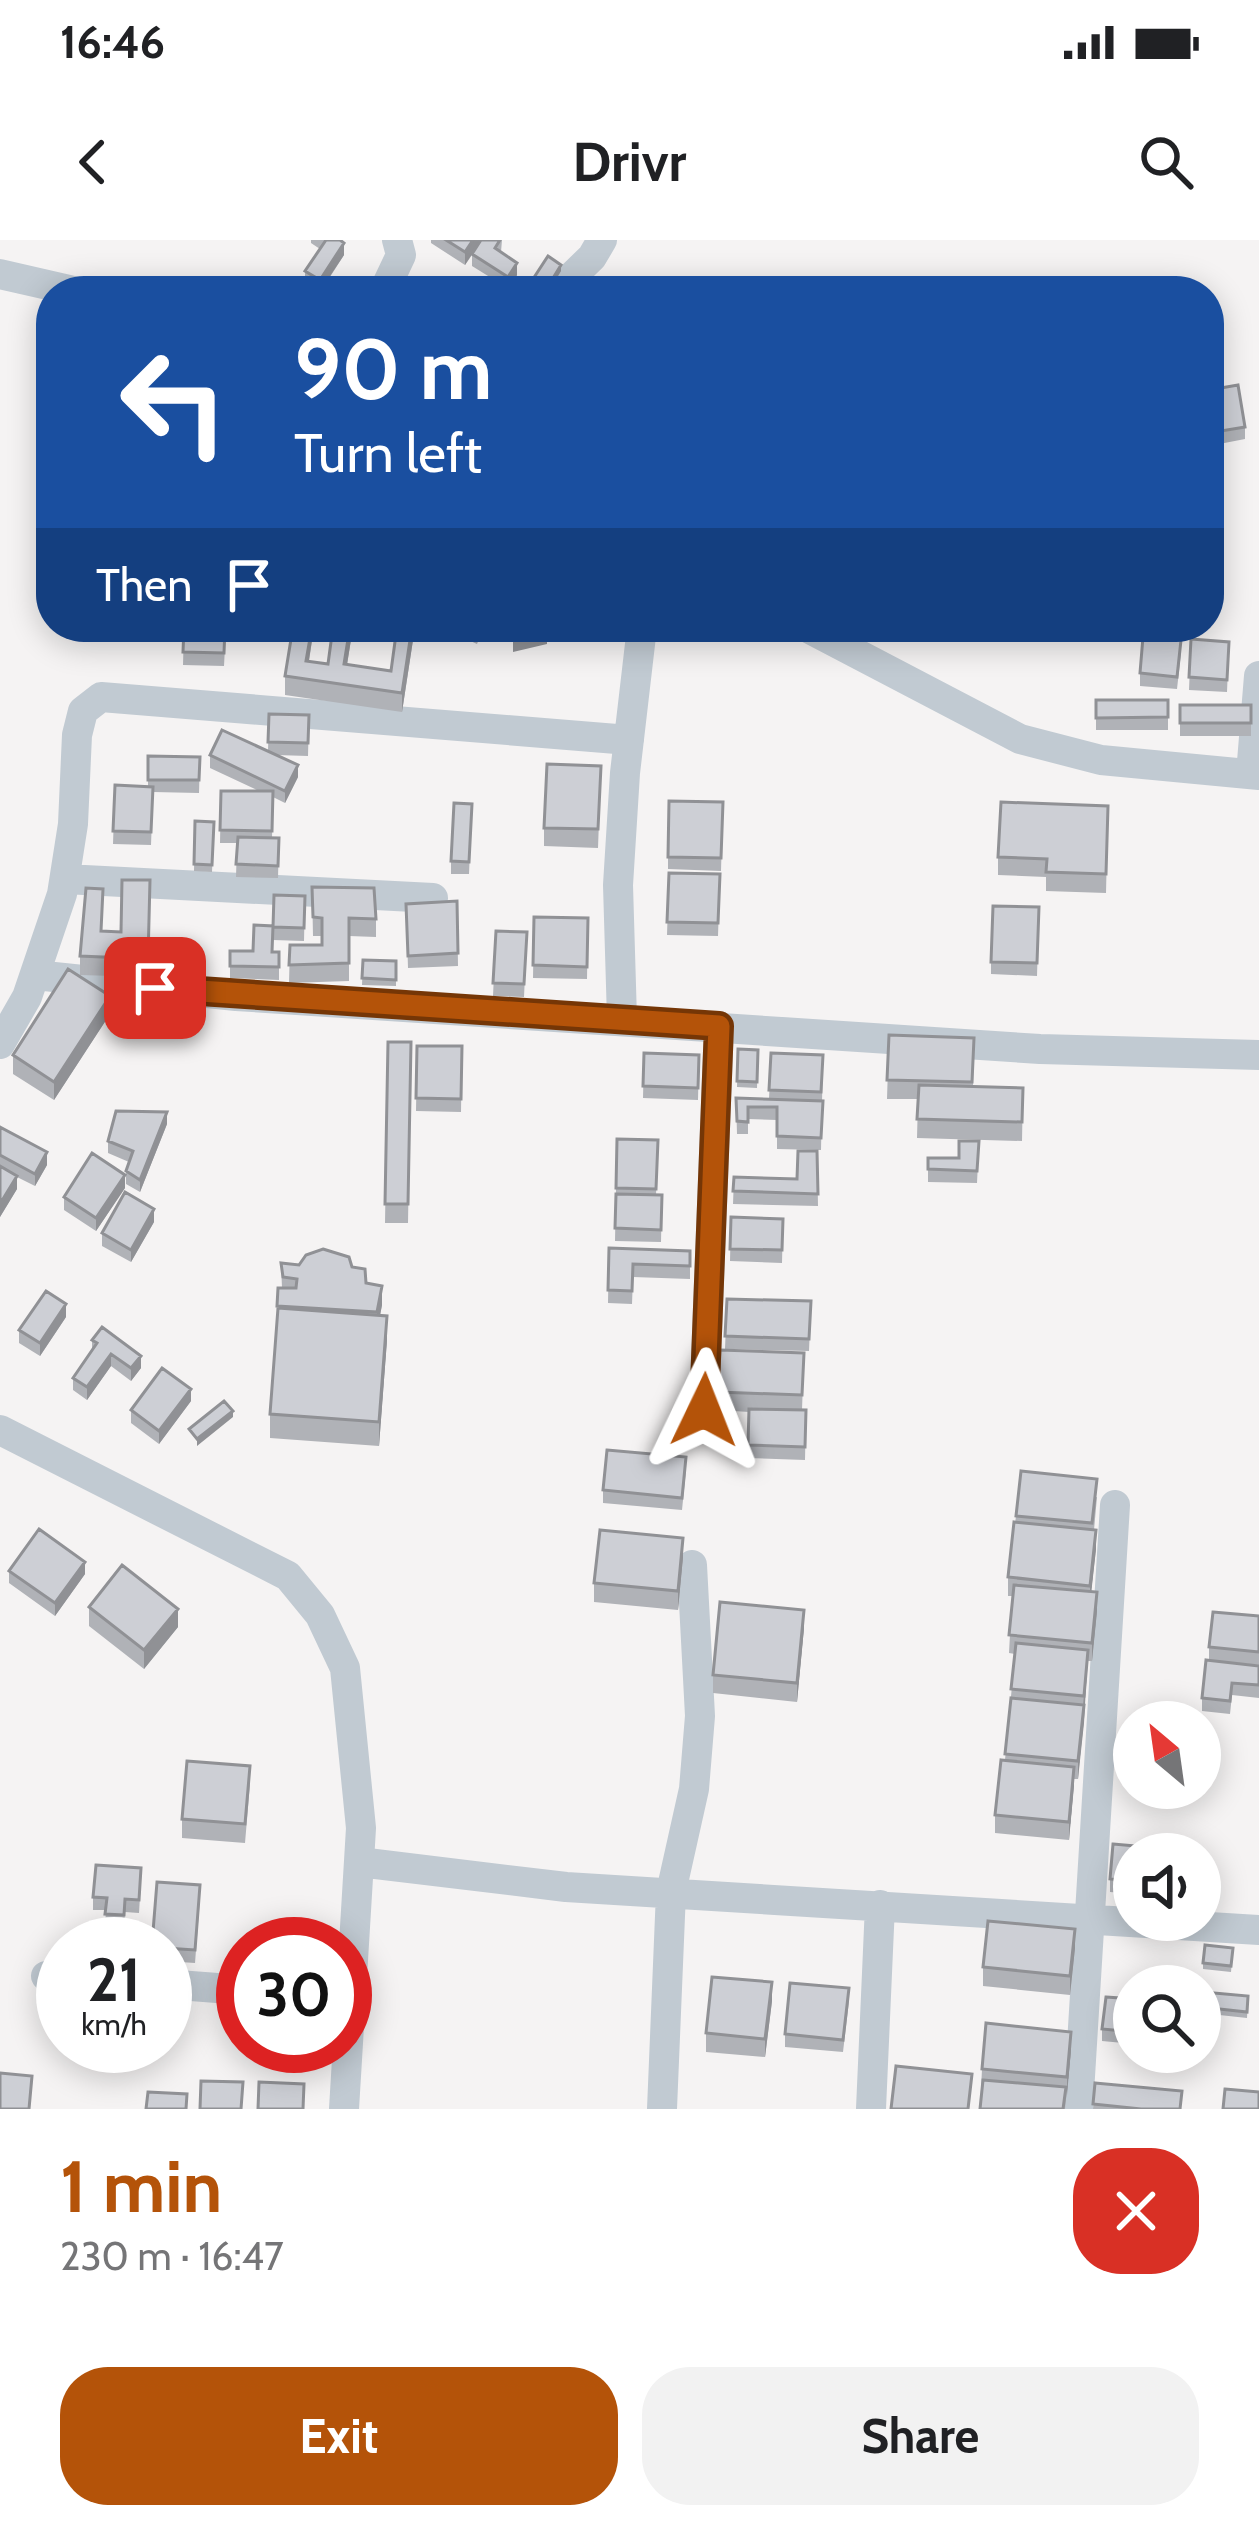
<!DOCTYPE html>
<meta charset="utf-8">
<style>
:root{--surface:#fff;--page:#f2f2f2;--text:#202124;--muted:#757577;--accent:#b45309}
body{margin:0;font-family:Cabin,sans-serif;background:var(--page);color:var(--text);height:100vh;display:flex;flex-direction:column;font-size:45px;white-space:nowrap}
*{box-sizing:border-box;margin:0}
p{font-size:39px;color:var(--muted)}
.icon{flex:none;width:66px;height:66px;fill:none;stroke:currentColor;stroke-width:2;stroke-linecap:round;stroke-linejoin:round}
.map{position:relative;height:1869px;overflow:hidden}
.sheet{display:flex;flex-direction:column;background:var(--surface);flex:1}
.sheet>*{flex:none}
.banner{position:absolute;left:36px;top:36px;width:1188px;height:366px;border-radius:48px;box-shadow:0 6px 30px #0003;background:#1a4fa0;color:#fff;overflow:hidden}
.needle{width:78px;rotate:331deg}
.tools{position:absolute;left:1113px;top:1461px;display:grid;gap:24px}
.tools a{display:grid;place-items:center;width:108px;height:108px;border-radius:50%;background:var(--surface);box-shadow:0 6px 30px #0003;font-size:60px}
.speed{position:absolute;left:36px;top:1677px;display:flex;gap:24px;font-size:60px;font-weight:700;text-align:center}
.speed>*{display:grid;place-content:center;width:156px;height:156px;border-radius:50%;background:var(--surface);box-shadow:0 6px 30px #0003;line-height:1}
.speed small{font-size:30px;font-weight:400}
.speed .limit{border:18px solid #d22;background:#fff;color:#111}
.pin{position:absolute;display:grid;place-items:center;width:102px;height:102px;color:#fff;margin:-51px;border-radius:24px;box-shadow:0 6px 18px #0006}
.me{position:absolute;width:132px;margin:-66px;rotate:2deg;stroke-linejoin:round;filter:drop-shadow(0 0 9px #0008)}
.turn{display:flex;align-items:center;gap:42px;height:252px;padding:0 60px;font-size:54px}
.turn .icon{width:156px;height:156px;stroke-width:2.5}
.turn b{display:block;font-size:84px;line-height:102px}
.then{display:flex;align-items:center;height:114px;padding:0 60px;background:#0003;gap:24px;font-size:45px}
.round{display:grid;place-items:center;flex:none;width:126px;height:126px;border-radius:48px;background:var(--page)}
.overview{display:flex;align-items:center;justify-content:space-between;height:204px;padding:0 60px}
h1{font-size:72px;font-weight:800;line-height:90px;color:var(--accent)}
.cta{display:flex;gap:24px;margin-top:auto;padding:24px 60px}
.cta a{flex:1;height:138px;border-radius:48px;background:var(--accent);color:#fff;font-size:48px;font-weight:800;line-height:138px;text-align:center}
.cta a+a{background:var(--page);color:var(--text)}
.status{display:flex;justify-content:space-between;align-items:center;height:84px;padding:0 60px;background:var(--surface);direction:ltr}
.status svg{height:33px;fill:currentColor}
header{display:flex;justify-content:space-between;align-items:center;height:156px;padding:0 60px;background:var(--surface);font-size:54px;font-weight:800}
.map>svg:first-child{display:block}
</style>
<div class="status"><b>16:46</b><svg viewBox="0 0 49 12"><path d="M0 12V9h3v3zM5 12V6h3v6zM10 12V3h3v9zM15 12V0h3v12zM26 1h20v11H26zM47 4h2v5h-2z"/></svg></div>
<header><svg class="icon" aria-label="back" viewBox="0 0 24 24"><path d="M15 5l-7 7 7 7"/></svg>Drivr<svg class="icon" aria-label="search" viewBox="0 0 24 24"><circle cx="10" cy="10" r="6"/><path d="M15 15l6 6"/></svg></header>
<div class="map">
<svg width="1259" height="1869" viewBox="0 0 1259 1869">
<rect width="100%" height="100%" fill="#f5f3f3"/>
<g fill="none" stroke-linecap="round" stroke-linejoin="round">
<path stroke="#c1cad2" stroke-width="30" d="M 0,34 L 74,51
M 384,51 L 401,15 L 397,0
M 557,51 L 592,17 L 602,0
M 806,387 L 1020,499 L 1101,520 L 1259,535
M 1251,534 L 1259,436
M 65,639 L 433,658
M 35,735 L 236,756 L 1040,809 L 1259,815
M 622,779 L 618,645 L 625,533 L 642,387
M 0,804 L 27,757 L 62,654 L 73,584 L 77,495 L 83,471 L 101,457 L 629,500
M 704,1170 L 719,786
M 0,1190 L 288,1336 L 320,1375 L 345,1428 L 361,1588 L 344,1869
M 359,1622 L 566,1647 L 1259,1690
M 46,1736 L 63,1737
M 165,1744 L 243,1750
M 662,1869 L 671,1652 L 694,1549 L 700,1476 L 692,1325
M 871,1869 L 880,1665
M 1078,1869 L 1115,1265"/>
</g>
<path fill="#b0b2b7" d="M 311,0 L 340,0 L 344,15 L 321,51 L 317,51 L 305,44 L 305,31 L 320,9 L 311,3 Z
M 431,0 L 502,0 L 501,12 L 517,35 L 509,49 L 472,26 L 472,15 L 465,25 L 431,3 Z
M 561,31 L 549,51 L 542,51 L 533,45 L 533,39 Z
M 1209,150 L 1245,187 L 1245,199 L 1209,206 Z
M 184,387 L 226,387 L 224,426 L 183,425 Z
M 293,387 L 314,387 L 309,421 L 328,424 L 353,387 L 347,425 L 391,431 L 413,400 L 402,472 L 285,455 L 285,436 Z
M 484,387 L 477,404 L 464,398 L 464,392 Z
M 885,387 L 910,387 L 905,397 Z
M 1191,399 L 1229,402 L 1227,452 L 1189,450 Z
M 1181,413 L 1177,449 L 1140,446 L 1140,433 Z
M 1096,460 L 1168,460 L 1168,490 L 1096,490 Z
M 1180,465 L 1251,465 L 1251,496 L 1180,496 Z
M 269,474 L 309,475 L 308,516 L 276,515 L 298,537 L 285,563 L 273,557 L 272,598 L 279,598 L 278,638 L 236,637 L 237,603 L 220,603 L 221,551 L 259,551 L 210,528 L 210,515 L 268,511 Z
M 148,516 L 200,517 L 199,553 L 153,552 L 151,605 L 113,604 L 115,545 L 148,547 Z
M 601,526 L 598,608 L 544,606 L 544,588 Z
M 723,562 L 721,631 L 668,629 L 668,617 Z
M 472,564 L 469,634 L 451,634 L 451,621 Z
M 1108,566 L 1106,653 L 1046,651 L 1046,637 L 998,635 L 998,617 Z
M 195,581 L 214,582 L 212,632 L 194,631 Z
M 669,633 L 720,634 L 718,696 L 667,695 Z
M 150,640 L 148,737 L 80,735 L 80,716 L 121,692 Z
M 312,647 L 376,679 L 376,697 L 349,696 L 349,741 L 289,743 L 290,705 L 322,705 L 322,696 L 313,696 Z
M 305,656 L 304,701 L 273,700 L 272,712 L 279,712 L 279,740 L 230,738 L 230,711 L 253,711 L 273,686 Z
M 457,661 L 458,726 L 408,728 L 406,664 Z
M 1039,667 L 1037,736 L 991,734 L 991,722 Z
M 534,677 L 588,678 L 587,739 L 533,738 Z
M 496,691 L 527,692 L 524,757 L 493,756 Z
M 363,720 L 396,721 L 396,746 L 362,745 Z
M 110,774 L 54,860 L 13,834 L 13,815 Z
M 889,795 L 974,798 L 973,847 L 1023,848 L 1022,901 L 917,898 L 918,859 L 887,859 Z
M 388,802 L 411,802 L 408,983 L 385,983 Z
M 417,806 L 462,806 L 461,872 L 416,871 Z
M 738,809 L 758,810 L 757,848 L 737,847 Z
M 644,813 L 699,815 L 698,860 L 643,858 Z
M 771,813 L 823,815 L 821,910 L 777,909 L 777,880 L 748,879 L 748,894 L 737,894 L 736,858 L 769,859 Z
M 167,884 L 140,952 L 126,944 L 126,931 L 129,922 L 108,913 L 108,901 Z
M 0,887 L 47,925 L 35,946 L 17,937 L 17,949 L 0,977 Z
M 658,900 L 656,955 L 662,955 L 661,1002 L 615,1001 L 616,948 Z
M 979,901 L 977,943 L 928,942 L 928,918 L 959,918 Z
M 817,911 L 818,966 L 733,964 L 734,937 L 797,939 Z
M 125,948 L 96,991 L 64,970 L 64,957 Z
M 731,977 L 783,979 L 782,1023 L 730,1021 Z
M 154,982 L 131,1022 L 102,1006 L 102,993 Z
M 609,1008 L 690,1011 L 690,1039 L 633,1037 L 632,1064 L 608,1063 Z
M 281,1023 L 352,1027 L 382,1065 L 380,1075 L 387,1100 L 379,1206 L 270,1198 L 270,1174 L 282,1048 Z
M 727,1059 L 811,1061 L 809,1111 L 725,1109 Z
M 66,1077 L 40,1116 L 19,1103 L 19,1090 Z
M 92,1100 L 141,1128 L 131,1141 L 111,1126 L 87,1160 L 73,1150 L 73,1138 L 92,1110 Z
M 804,1113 L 802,1170 L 806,1170 L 805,1220 L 748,1218 L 749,1172 L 718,1170 L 718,1152 Z
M 191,1161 L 159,1204 L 131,1183 L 131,1170 Z
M 686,1230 L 682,1270 L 603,1263 L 603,1250 Z
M 1097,1257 L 1094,1290 L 1096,1309 L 1091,1352 L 1097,1371 L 1092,1421 L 1088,1421 L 1078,1539 L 1074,1539 L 1069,1600 L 995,1593 L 995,1575 L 1005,1520 L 1015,1414 L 1009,1413 L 1012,1356 L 1008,1356 L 1008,1337 L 1016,1276 Z
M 683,1317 L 678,1370 L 594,1362 L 594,1343 Z
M 9,1331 L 85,1334 L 55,1376 L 9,1343 Z
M 89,1367 L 178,1387 L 144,1429 L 89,1386 Z
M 1259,1376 L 1259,1425 L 1209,1420 L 1209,1407 Z
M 804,1388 L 797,1462 L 713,1453 L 713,1435 Z
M 1259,1426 L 1259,1458 L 1232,1455 L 1230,1474 L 1202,1471 L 1202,1458 Z
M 250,1544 L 245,1603 L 182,1598 L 182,1579 Z
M 1134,1614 L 1134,1654 L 1110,1652 L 1110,1639 Z
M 141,1640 L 139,1673 L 125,1672 L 124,1687 L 105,1686 L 106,1670 L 93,1670 L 93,1657 Z
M 200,1658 L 195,1723 L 165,1721 L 165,1704 Z
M 1075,1708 L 1070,1755 L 983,1746 L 983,1727 Z
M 1233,1708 L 1231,1732 L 1203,1729 L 1203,1723 Z
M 1248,1756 L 1247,1778 L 1201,1773 L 1201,1767 Z
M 1134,1759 L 1134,1804 L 1102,1801 L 1102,1789 Z
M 772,1761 L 765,1817 L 706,1812 L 706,1793 Z
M 849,1761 L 843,1812 L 785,1807 L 785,1794 Z
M 1071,1810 L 1065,1869 L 980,1869 L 982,1829 Z
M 1095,1843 L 1182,1869 L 1093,1869 Z"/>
<path fill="#909195" d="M 473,0 L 481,0 L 465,25 L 465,12 Z
M 344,3 L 344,15 L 320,51 L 320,40 Z
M 517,23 L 517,35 L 508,50 L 508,37 Z
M 561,25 L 561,31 L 549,51 L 547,51 L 547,48 Z
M 312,387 L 314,387 L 306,439 L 306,421 Z
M 350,387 L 353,387 L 344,443 L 344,424 Z
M 413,387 L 413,400 L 402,472 L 402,453 Z
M 547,391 L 547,404 L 513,412 L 513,399 Z
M 298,525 L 298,537 L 285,563 L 285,551 Z
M 110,756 L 110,774 L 54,860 L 54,842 Z
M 167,872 L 167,884 L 140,952 L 140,940 Z
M 47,912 L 47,925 L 35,946 L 35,934 Z
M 125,935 L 125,948 L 96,991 L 96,978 Z
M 17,936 L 17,949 L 0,977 L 0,964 Z
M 154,969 L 154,982 L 131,1022 L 131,1010 Z
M 382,1046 L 382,1065 L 377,1091 L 377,1072 Z
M 66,1064 L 66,1077 L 40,1116 L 40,1103 Z
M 387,1076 L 387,1100 L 379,1206 L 379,1182 Z
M 111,1114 L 111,1126 L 87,1160 L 87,1147 Z
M 141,1116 L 141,1128 L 131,1141 L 131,1128 Z
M 191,1149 L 191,1161 L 159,1204 L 159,1191 Z
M 233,1171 L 233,1177 L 197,1206 L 197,1199 Z
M 1096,1290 L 1096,1309 L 1090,1364 L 1090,1346 Z
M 683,1298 L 683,1317 L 678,1370 L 678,1351 Z
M 85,1322 L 85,1334 L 55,1376 L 55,1363 Z
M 1097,1352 L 1097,1371 L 1092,1421 L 1092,1403 Z
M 178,1369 L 178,1387 L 144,1429 L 144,1410 Z
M 804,1370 L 804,1388 L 797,1462 L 797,1443 Z
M 1088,1410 L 1084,1483 L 1078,1539 L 1078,1521 Z
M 1074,1527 L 1074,1546 L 1069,1600 L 1069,1582 Z
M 1075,1689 L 1075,1708 L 1070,1755 L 1070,1736 Z
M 772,1742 L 772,1761 L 765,1817 L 765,1799 Z
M 1071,1792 L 1071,1810 L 1067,1855 L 1067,1837 Z"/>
<path fill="#cdcfd5" stroke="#909195" stroke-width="3" d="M 326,0 L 340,0 L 344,3 L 320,40 L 305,31 Z
M 446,0 L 473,0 L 465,12 Z
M 481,0 L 500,0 L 495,8 L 517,23 L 508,37 L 472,14 Z
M 548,16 L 561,25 L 547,48 L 533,39 Z
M 1238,145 L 1245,187 L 1209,193 L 1209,150 Z
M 184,387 L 225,387 L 224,413 L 183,412 Z
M 293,387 L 312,387 L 306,421 L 328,424 L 333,387 L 350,387 L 344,424 L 391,431 L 397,387 L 412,387 L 402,453 L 285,436 Z
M 466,387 L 482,387 L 477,397 L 464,392 Z
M 511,387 L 546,387 L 547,391 L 513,399 Z
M 1143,397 L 1181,400 L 1177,437 L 1140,433 Z
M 1191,399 L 1229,402 L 1227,440 L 1189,437 Z
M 1096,460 L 1168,460 L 1168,477 L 1096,478 Z
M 1180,465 L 1251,465 L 1251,483 L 1180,483 Z
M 269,474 L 309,475 L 308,503 L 268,502 Z
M 222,490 L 298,525 L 285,551 L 210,515 Z
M 148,516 L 200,517 L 199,540 L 148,540 Z
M 547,524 L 601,526 L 598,589 L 544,588 Z
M 115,545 L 153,547 L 151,592 L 113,591 Z
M 221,551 L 273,551 L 272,591 L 220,590 Z
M 669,561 L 723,562 L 721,618 L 668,617 Z
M 1001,562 L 1108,566 L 1106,634 L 1046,632 L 1047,619 L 998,617 Z
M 454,563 L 472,564 L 469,622 L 451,621 Z
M 195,581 L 214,582 L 212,625 L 194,624 Z
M 238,597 L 279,598 L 278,626 L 236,624 Z
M 669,633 L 720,634 L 718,683 L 667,682 Z
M 122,640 L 150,640 L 148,719 L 80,716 L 86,648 L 103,649 L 101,691 L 121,692 Z
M 312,647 L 374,648 L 376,679 L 349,678 L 349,723 L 289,725 L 290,705 L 322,705 L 322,678 L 313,677 Z
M 274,655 L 305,656 L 304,688 L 273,687 Z
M 457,661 L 458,713 L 408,716 L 406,664 Z
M 993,666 L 1039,667 L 1037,723 L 991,722 Z
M 534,677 L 588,678 L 587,727 L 533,725 Z
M 254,685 L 273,686 L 272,712 L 279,712 L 279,727 L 230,726 L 230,711 L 253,711 Z
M 496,691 L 527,692 L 524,744 L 493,743 Z
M 363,720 L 396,721 L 396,740 L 362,738 Z
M 68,729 L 110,756 L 54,842 L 13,815 Z
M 889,795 L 974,798 L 972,842 L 887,840 Z
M 388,802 L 411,802 L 408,964 L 385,964 Z
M 417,806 L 462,806 L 461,859 L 416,858 Z
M 738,809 L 758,810 L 757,842 L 737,841 Z
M 644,813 L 699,815 L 698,848 L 643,846 Z
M 771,813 L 823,815 L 821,852 L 769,850 Z
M 919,845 L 1023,848 L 1022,882 L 917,879 Z
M 736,858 L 823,861 L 821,898 L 777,896 L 777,867 L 748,867 L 748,882 L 737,881 Z
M 116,871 L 167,872 L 140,940 L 126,931 L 133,911 L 108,901 Z
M 0,887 L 47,912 L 35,934 L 0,915 Z
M 617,899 L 658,900 L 656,949 L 616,948 Z
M 959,901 L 979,901 L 977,931 L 928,929 L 928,918 L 959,918 Z
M 798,911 L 817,911 L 818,954 L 733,951 L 734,937 L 797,939 Z
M 92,913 L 125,935 L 96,978 L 64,957 Z
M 0,926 L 17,936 L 0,964 Z
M 125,952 L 154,969 L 131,1010 L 102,993 Z
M 616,954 L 662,955 L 661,990 L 615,988 Z
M 731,977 L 783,979 L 782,1010 L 730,1009 Z
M 609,1008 L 690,1011 L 690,1026 L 633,1024 L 632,1051 L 608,1050 Z
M 323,1009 L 349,1017 L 352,1027 L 365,1029 L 366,1043 L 382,1046 L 377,1072 L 277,1066 L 278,1048 L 296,1048 L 297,1039 L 283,1037 L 281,1023 L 299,1025 L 306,1015 Z
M 46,1051 L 66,1064 L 40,1103 L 19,1090 Z
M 727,1059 L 811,1061 L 809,1099 L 725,1096 Z
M 278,1068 L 387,1076 L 379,1182 L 270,1174 Z
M 102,1087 L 141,1116 L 131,1128 L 111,1114 L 87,1147 L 73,1138 L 97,1103 L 92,1100 Z
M 720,1110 L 804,1113 L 802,1155 L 718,1152 Z
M 162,1128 L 191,1149 L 159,1191 L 131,1170 Z
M 224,1161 L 233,1171 L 197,1199 L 189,1189 Z
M 749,1169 L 806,1170 L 805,1207 L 748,1205 Z
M 607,1210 L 686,1217 L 682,1258 L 603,1250 Z
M 1021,1231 L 1097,1239 L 1092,1283 L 1016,1276 Z
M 1014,1282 L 1096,1290 L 1090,1346 L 1008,1337 Z
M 39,1289 L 85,1322 L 55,1363 L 9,1331 Z
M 600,1290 L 683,1298 L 678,1351 L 594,1343 Z
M 122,1325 L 178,1369 L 144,1410 L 89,1367 Z
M 1014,1345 L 1097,1352 L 1092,1403 L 1009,1395 Z
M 720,1362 L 804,1370 L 797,1443 L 713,1435 Z
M 1213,1372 L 1259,1376 L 1259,1412 L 1209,1407 Z
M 1016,1403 L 1088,1410 L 1084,1456 L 1011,1449 Z
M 1206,1420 L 1259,1426 L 1259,1445 L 1232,1443 L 1230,1461 L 1202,1458 Z
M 1011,1458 L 1084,1465 L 1078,1521 L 1005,1514 Z
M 1001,1520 L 1074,1527 L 1069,1582 L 995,1575 Z
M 187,1521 L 250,1526 L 245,1584 L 182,1579 Z
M 1113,1604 L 1159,1608 L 1158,1614 L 1134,1614 L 1134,1641 L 1110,1639 Z
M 96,1625 L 141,1628 L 139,1660 L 125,1659 L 124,1675 L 105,1674 L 107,1658 L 93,1657 Z
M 157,1642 L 200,1645 L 195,1710 L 165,1708 L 165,1704 L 152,1704 Z
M 988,1681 L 1075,1689 L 1070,1736 L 983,1727 Z
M 1205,1705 L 1233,1708 L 1231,1726 L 1203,1723 Z
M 712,1737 L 772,1742 L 765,1799 L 706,1793 Z
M 790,1743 L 849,1748 L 843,1800 L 785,1794 Z
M 1203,1752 L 1248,1756 L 1247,1772 L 1201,1767 Z
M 1106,1757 L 1134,1759 L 1134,1792 L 1102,1789 Z
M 986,1783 L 1071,1792 L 1067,1837 L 982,1829 Z
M 896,1826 L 972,1834 L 968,1869 L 891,1869 Z
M 0,1833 L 32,1836 L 29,1869 L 0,1869 Z
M 983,1840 L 1066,1847 L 1063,1869 L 980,1869 Z
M 201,1841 L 243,1842 L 241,1869 L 200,1869 Z
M 259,1842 L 304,1844 L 303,1869 L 258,1869 Z
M 1095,1843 L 1182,1851 L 1180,1869 L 1141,1869 L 1093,1864 Z
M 1225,1849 L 1259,1852 L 1259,1869 L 1223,1869 Z
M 148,1852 L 187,1854 L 186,1869 L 146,1869 Z"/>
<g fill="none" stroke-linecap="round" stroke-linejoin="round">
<defs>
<path id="route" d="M 155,748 L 719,786 L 704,1170"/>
</defs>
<use href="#route" stroke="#753606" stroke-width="30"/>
<use href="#route" stroke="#b45309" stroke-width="21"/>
</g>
</svg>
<div class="tools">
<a><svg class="needle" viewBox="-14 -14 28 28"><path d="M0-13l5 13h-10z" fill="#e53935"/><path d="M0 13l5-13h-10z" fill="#757577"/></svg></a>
<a><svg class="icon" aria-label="sound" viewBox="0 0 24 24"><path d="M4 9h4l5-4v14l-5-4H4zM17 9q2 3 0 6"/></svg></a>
<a><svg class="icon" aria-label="search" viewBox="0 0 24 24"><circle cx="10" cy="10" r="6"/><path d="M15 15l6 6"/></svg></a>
</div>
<div class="speed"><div>21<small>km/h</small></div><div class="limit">30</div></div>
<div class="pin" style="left:155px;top:748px;background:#d93025"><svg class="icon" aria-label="arrive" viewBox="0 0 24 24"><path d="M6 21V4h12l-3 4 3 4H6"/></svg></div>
<svg class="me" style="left:704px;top:1170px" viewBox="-20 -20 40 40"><path d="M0-17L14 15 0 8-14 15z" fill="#b45309" stroke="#fff" stroke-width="4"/></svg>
<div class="banner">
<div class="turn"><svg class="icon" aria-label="left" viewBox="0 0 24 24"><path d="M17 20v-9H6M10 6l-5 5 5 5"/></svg><div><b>90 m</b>Turn left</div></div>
<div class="then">Then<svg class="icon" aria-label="arrive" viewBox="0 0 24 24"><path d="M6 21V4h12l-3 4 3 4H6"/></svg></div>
</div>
</div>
<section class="sheet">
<div class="overview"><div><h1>1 min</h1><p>230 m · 16:47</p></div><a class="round" style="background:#d93025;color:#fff"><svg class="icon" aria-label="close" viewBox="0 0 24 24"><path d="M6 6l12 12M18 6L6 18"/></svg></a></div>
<div class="cta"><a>Exit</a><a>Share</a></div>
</section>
